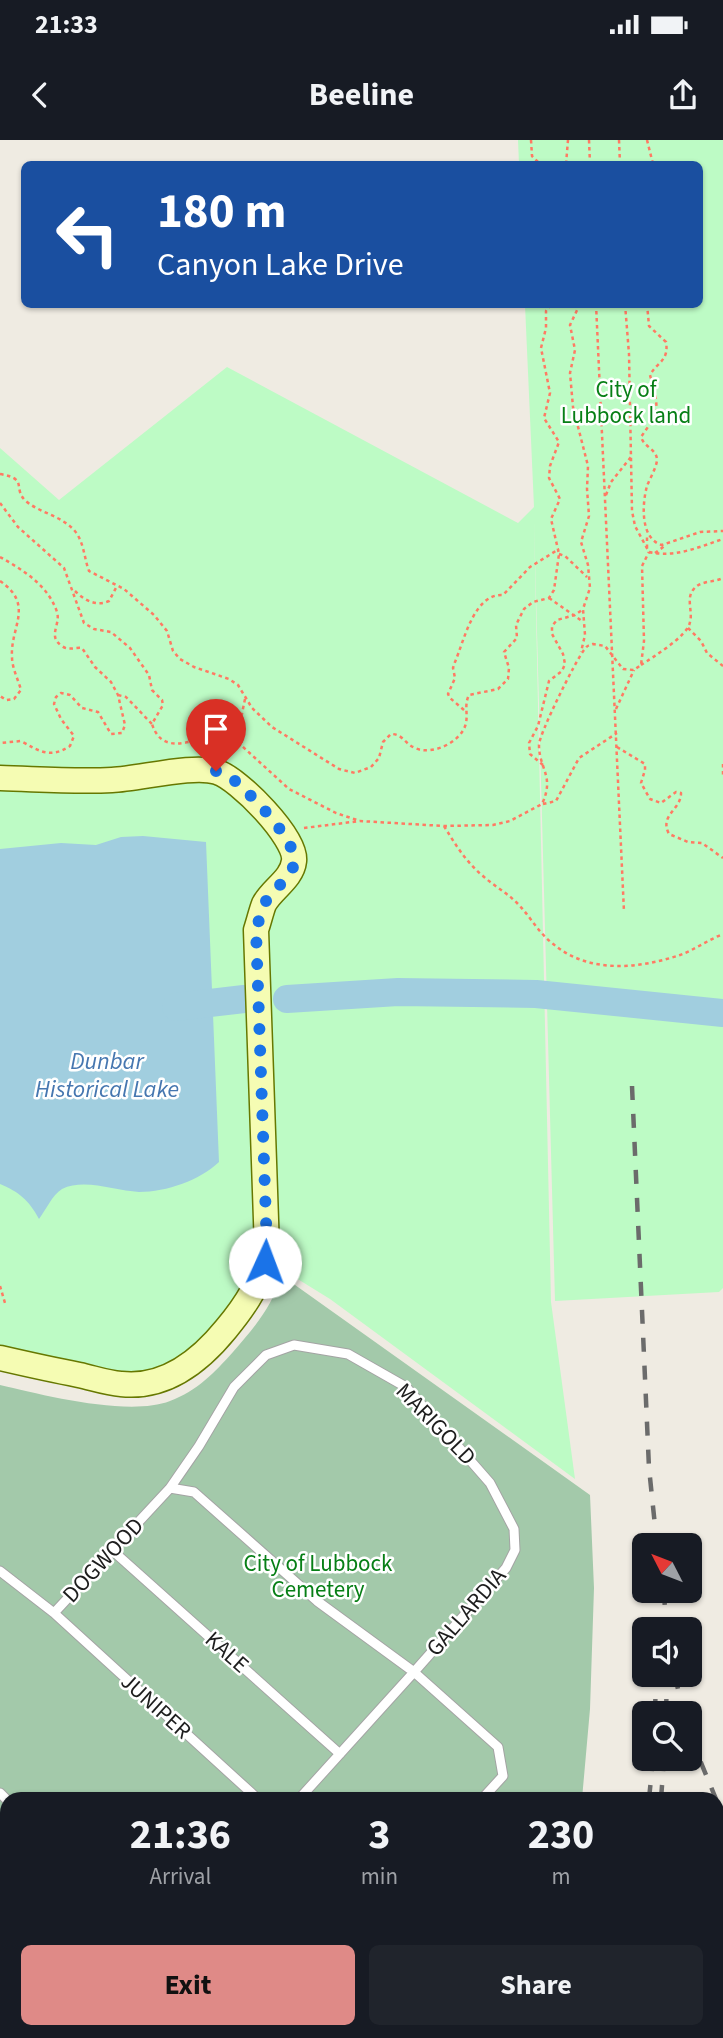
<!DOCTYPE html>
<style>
:root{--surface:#171b24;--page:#20242c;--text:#f1f3f6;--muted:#9ea1a6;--accent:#df8a87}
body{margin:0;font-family:"Source Sans 3",sans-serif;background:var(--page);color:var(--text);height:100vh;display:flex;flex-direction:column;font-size:26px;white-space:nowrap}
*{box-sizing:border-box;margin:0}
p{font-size:23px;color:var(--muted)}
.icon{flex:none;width:38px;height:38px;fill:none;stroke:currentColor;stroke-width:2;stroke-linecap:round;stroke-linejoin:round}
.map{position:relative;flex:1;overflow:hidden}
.side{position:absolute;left:0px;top:1652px;width:724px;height:247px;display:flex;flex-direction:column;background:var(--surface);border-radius:21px 21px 0 0;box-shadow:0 2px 5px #0004}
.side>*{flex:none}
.top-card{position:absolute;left:21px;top:21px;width:682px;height:147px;border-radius:10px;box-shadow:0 2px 5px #0004;background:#1a4fa0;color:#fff;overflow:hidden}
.needle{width:46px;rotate:312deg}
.controls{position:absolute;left:632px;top:1393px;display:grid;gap:14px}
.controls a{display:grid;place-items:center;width:70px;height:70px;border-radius:10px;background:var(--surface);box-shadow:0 2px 5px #0004;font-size:35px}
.pin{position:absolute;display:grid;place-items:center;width:60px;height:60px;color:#fff;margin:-72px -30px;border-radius:50% 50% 50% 0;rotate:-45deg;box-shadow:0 0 7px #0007}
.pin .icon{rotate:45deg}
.me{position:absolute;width:77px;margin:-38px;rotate:2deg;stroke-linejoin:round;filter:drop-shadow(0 0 5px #0008)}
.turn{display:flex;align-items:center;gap:24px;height:147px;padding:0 21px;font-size:32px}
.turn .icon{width:91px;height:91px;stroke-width:2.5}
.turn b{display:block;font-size:49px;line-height:60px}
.eta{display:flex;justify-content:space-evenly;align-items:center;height:119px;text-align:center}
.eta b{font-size:42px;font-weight:700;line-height:49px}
.action{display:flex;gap:14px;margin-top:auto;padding:14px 21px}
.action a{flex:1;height:80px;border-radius:10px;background:var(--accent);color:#111;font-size:28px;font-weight:700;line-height:80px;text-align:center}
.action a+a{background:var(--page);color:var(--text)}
.status{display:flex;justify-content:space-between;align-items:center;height:49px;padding:0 35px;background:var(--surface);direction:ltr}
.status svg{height:19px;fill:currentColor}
header{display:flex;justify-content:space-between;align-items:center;height:91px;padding:0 21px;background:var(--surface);font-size:32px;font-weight:700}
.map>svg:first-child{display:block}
</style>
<div class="status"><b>21:33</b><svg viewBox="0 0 49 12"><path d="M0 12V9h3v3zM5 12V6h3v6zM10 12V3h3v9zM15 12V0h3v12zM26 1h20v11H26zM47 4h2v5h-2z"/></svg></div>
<header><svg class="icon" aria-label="back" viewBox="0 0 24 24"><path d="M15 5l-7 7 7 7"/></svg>Beeline<svg class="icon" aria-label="share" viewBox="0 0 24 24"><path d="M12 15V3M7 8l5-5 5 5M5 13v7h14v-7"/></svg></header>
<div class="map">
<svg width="723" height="1898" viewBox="0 0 723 1898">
<rect width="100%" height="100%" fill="#efebe2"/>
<path fill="#a3c9aa" d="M 281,1135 L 590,1355 L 594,1448 L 590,1569 L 582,1659 L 7,1659 L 7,1892 L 546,1892 L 544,1898 L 0,1898 L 0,1245 C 43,1255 129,1277 170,1261 C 197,1251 215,1232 233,1212 C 254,1188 273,1166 281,1135 Z"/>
<path fill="#bdfbc5" d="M 518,0 L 723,0 L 723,1148 L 719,1152 L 555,1161 L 534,380 L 551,1162 L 575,1339 L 330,1159 L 283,1130 L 254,1123 L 245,1146 L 197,1206 L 159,1231 L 127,1234 L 0,1207 L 0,308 L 59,360 L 227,227 L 518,383 L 534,367 L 525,165 L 700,164 L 700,24 L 519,24 Z"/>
<path fill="#a1cedf" d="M 143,696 L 206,702 L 219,1022 C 200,1040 167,1052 139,1052 C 115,1051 85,1038 62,1049 C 52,1055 46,1070 39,1079 C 29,1060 19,1052 0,1044 L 0,709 L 61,703 L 96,705 L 121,697 Z"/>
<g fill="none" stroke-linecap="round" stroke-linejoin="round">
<path stroke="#a1cedf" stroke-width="28" d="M 287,859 L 398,852 L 536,854 L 723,873
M 176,867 L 244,859"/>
<defs>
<path id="lane" d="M 170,1348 L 194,1352 L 317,1461 L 414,1532 L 299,1659
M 113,1411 L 340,1614
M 0,1431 L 54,1473 L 170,1348 L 199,1306 L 234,1247 L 266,1215 L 294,1205 L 348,1214 L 406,1247 L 490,1343 L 514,1389 L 515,1410 L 506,1428 L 414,1532 L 498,1607 L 503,1636 L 482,1659
M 54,1473 L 258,1659
M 0,1653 L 7,1660
M 0,1779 L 7,1771
M 0,1881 L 7,1887
M 12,1892 L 19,1898
M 271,1892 L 279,1898
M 84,1898 L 89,1892"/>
<path id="street" d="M 718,1788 L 723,1765
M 691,1898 L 692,1892"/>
<path id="secondary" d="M 0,638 C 37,639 74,642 112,640 C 139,639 194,624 217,632 C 238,638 297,698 294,721 C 292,739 272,749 264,764 C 261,772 259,781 256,790 L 267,1109 C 262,1141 246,1165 226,1189 C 200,1221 165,1249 121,1244 C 107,1243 93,1238 79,1235 C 53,1230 26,1224 0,1218"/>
</defs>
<use href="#lane" stroke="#a4a4a4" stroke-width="11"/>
<use href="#street" stroke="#a4a4a4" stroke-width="20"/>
<use href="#secondary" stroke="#667800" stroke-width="27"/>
<path stroke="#ff7a63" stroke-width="2.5" stroke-dasharray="3.5 3.5" stroke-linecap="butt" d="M 531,0 L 532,16 L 540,24
M 589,0 L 590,24
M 619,0 L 620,24
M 647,0 L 653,24
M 566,24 L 568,0
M 580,164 L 570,185 L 575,210 L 570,233 L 573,267 L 588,326 L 587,349 L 589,376 L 581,402 L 588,425 L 590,448 L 583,469 L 585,495 L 581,512
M 596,164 L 624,772
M 625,164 L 629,214 L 632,371 L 635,386 L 649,412 C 675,418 699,407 723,399
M 647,164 L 649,186 L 666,202 C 669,221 658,221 650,235 L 656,259 L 657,274 L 641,297 C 644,307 656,309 657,319 C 657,327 650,338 647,346 C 642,364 640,399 662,405 L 700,392 L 723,391
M 0,334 C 30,339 11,349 27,362 C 41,373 61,376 74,390 C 84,401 84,418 89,431 L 124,449 L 154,475 L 167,491 L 173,511 L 180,519 L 194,527 L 229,539 L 238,545 L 252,568 L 272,587 L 339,629 L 355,633 L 371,627 L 379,618 L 383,602 L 391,594 C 403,594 405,604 415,608 C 432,616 462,602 466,583 C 468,573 464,565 469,555 L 498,549 L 508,539 L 509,528 L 504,512 L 517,498 L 516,485 L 524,469 L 533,462 L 549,458 L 554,450 L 559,414 L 551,379 L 560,359 L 549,338 L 550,326 L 559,302 L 544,278 L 550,253 L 541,208 L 546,188 L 546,171 L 552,164
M 606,355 L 611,342 L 631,317
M 0,363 L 18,387 L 64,428 L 84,483 L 94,489 L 111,492 L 130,508 L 149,535 L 152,550 L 162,560 L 163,565 L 152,584 C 165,624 206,589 231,596 L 289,649 L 336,673 L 357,680
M 647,408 L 647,394
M 655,413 L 666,405
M 559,414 L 565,416 L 587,437
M 0,417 C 23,430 48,445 57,472 C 61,485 47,496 62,506 C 68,511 76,507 82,508 L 95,527 L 111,542 L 118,555 L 125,585 L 122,593 L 111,594 L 98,572 L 82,568 L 70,555 L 61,553 L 56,557 L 54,564 L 61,579 L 74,596 L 70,606 C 50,619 39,611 21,601 L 0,603
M 0,441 C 35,465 10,487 12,517 C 12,528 18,539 21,550 L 14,559 L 6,560 L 0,556
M 75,451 C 84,460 96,467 109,461 L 117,446
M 549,458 L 582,481
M 688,488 L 701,501 L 707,513 L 723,526
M 641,525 C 653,517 688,496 690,482 C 693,472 686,459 693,450 C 700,440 713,443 723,438
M 118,555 L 126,557 L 152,584
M 616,569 L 634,530
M 464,570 L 450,558 L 448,554 L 455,538 L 453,528 L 455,522 C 464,501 474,453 503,455 L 530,427 L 559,409
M 242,603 L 238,593 L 245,559
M 617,607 L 645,624 L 645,630 L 641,643 L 650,659 L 661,663 L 676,652 L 681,653 C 681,670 659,675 669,694 L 688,702 L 702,703 L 723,718
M 723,624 L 723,635
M 543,625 L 530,614 L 529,603 L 538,586 L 549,541 L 562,531 L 565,524 L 563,514 L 552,494 L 552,486 L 557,480 L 575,475 L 582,470
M 543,664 L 556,661 L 579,618 L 617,593
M 444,686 C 455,704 466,722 483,736 C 494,746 506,752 517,763 C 530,776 538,792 552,803 C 588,834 638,829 680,815 C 694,810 708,800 723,794
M 304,688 L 360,681 L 444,686 L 493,685 L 510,681 L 542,664 C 555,636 539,629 539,605 C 539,594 576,520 584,510 C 588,505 587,506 593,504 L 605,506 L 623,529 L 634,530 L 641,525 L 644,501 L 642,426 L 649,412
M 0,1146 L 5,1163"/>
<use href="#lane" stroke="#fff" stroke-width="9"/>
<use href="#street" stroke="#fff" stroke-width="18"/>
<use href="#secondary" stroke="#f5fcb3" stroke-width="24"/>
<path stroke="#6b6b6b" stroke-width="4.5" stroke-dasharray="14 14" stroke-linecap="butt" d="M 632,946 L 649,1328 L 657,1405
M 664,1451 L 666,1489
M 675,1535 L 683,1573
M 655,1573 L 656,1535
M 666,1573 L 667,1535
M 690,1596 L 716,1659
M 649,1659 L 653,1619
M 661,1659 L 664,1619
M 615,1898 L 617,1892"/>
</g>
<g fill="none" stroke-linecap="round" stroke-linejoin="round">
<path stroke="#1a73e8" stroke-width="12" stroke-dasharray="0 21.6" d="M 216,631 C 222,634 230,637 235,641 C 251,655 299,702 294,724 C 290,740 272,749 265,763 C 261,771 259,781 256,790 L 267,1109 L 265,1122"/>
</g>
<g text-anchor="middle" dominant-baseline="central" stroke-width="5" stroke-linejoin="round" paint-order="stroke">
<g font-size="23" fill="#077f16" stroke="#fff">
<text x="626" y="249">City of<tspan x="626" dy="26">Lubbock land</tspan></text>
<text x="318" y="1423">City of Lubbock<tspan x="318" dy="26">Cemetery</tspan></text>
</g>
<g font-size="23" fill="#1d1d1d" stroke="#fff">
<text transform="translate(436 1284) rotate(46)">MARIGOLD</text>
<text transform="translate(103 1420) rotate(-47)">DOGWOOD</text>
<text transform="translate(466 1472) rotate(-49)">GALLARDIA</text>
<text transform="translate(227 1512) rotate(42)">KALE</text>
<text transform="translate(156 1566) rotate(42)">JUNIPER</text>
</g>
<g font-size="24" font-style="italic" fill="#4677b0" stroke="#fff">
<text x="107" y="921">Dunbar<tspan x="107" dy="28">Historical Lake</tspan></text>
</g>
</g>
</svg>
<div class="controls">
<a><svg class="needle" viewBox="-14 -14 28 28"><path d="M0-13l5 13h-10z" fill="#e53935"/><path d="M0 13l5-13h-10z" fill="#9ea1a6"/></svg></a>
<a><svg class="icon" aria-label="sound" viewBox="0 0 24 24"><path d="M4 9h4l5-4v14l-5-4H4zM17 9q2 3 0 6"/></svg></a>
<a><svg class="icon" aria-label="search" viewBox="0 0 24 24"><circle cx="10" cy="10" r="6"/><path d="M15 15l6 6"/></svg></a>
</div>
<div class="pin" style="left:216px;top:631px;background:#d93025"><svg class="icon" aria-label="arrive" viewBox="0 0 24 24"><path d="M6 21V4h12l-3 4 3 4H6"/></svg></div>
<svg class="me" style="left:265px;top:1122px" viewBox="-20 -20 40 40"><circle r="19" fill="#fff"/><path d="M0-13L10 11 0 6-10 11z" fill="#1a73e8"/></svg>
<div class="top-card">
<div class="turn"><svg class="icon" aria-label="left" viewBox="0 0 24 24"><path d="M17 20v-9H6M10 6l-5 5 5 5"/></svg><div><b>180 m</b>Canyon Lake Drive</div></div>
</div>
<section class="side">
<div class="eta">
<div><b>21:36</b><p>Arrival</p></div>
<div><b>3</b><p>min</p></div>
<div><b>230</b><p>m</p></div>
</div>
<div class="action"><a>Exit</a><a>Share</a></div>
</section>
</div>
